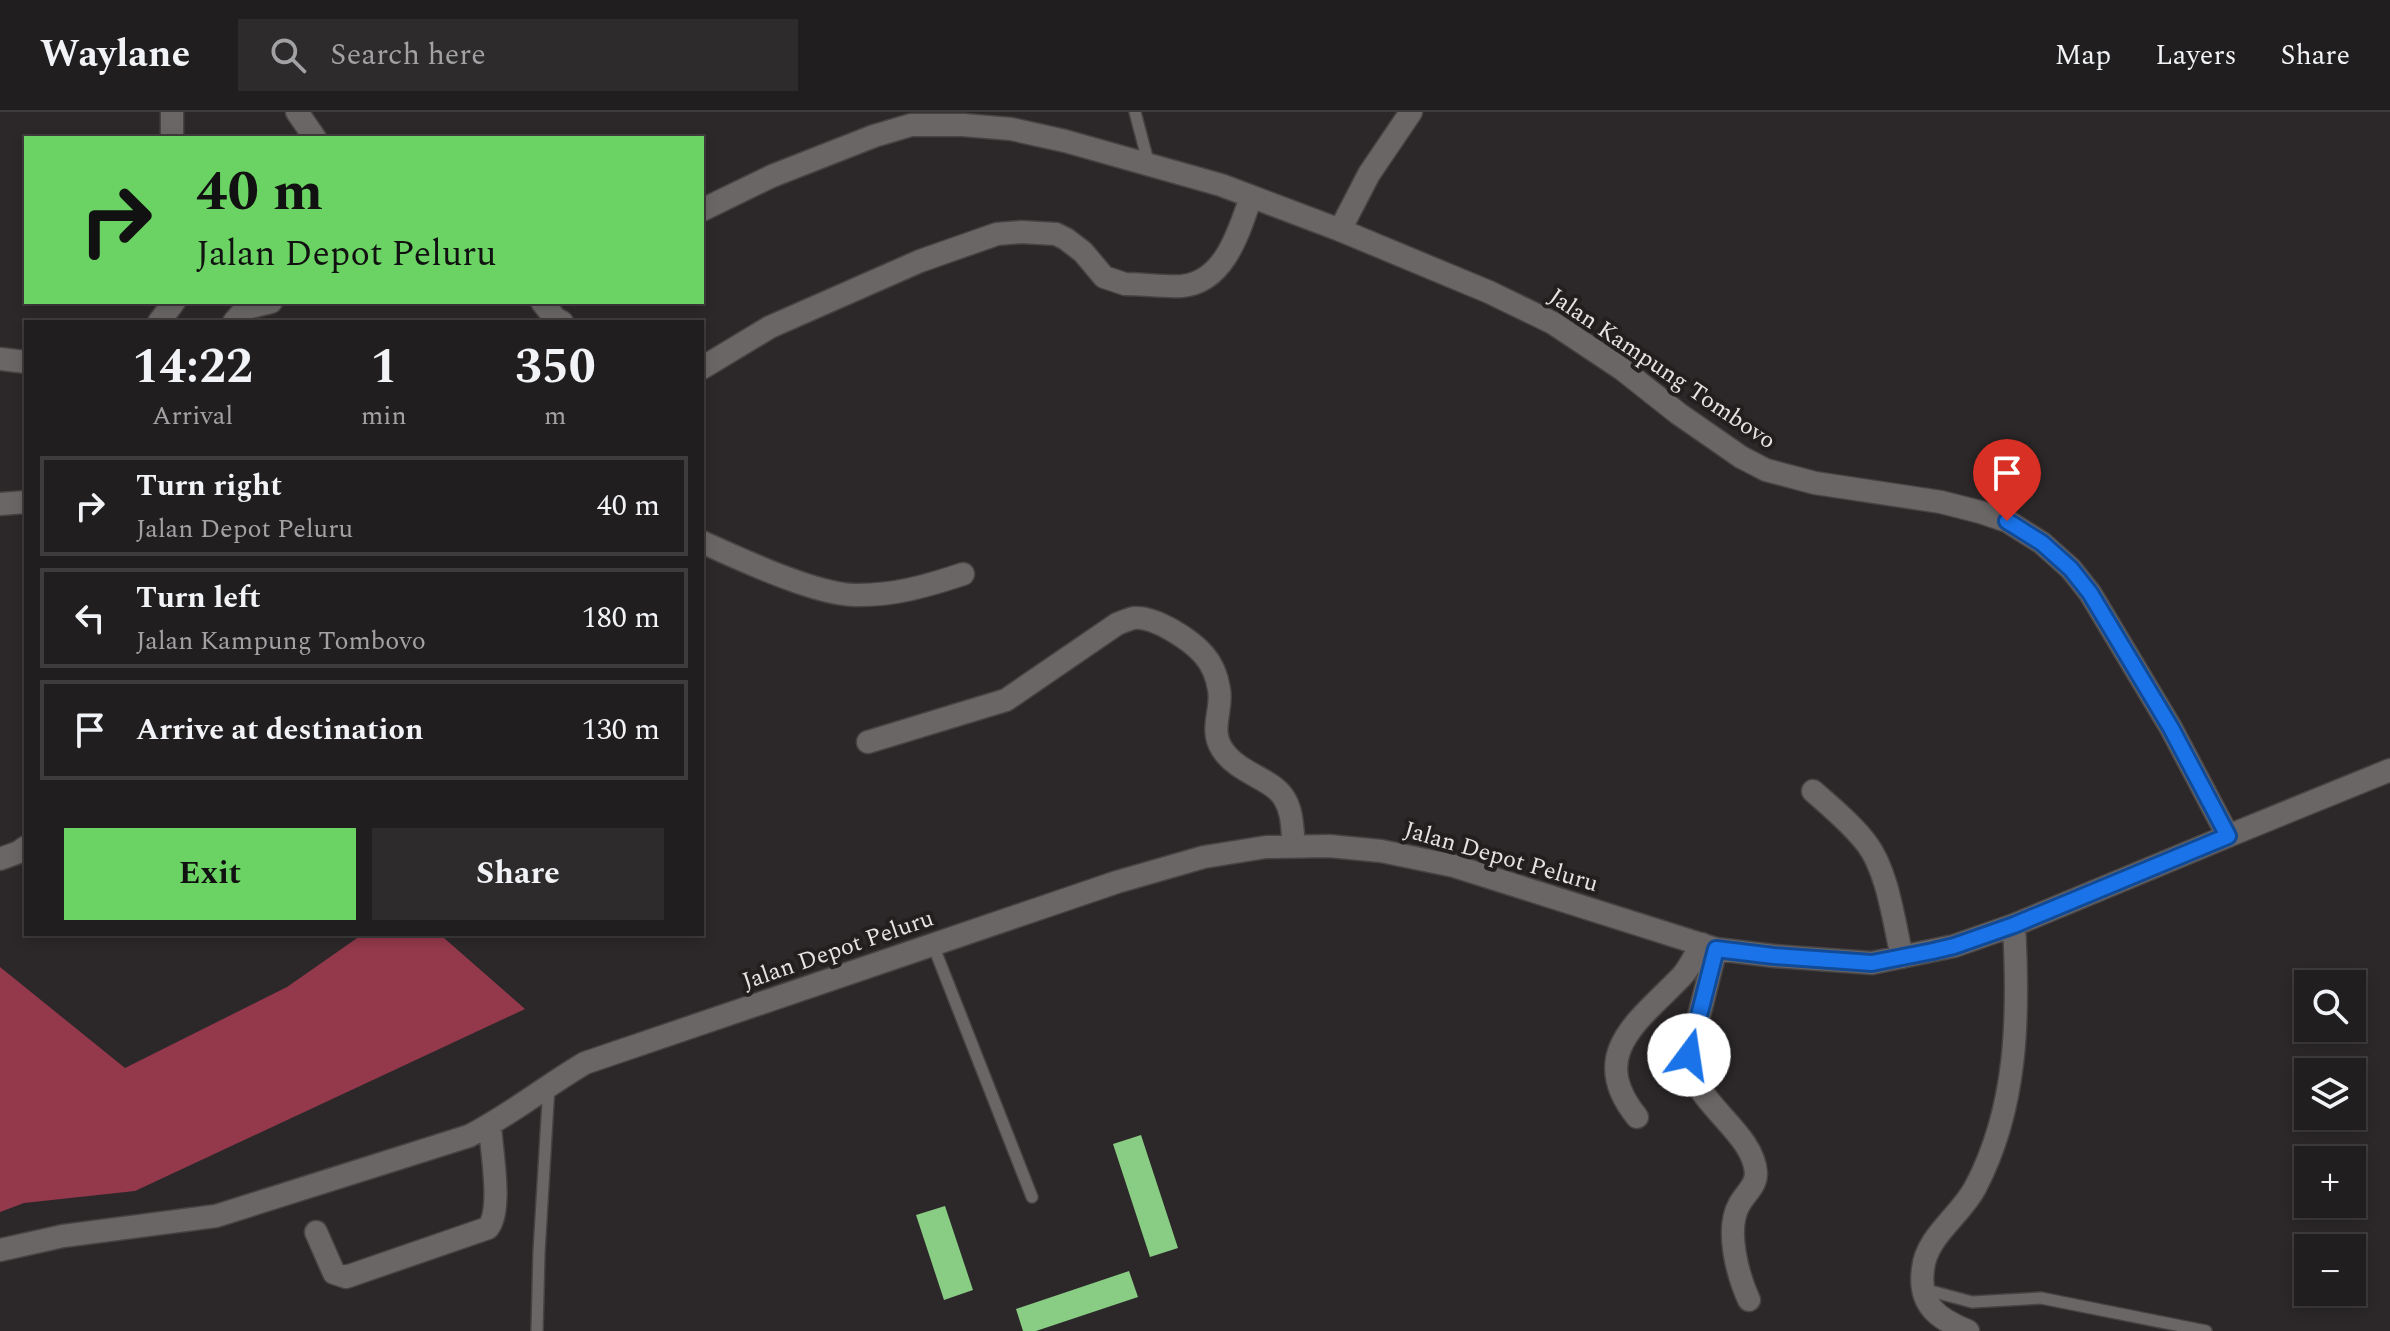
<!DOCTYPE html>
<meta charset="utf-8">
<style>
:root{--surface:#211e1f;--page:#2d2b2c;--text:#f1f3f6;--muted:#a2a2a4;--line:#3e3c3d;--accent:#6bd363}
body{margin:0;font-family:Spectral,serif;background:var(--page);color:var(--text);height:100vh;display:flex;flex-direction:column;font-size:30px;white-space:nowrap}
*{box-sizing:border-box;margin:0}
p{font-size:26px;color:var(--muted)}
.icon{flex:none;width:44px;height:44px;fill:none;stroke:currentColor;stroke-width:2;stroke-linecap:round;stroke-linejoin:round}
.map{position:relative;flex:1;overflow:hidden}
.sheet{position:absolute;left:24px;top:208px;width:680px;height:616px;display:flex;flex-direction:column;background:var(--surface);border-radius:0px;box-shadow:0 4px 12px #0003,0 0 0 2px var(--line)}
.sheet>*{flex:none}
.guide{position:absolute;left:24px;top:24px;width:680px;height:168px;border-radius:0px;box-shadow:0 4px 12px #0003,0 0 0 2px var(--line);background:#6bd363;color:#111;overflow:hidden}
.tools{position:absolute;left:2294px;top:858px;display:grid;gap:16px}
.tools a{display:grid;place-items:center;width:72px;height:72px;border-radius:0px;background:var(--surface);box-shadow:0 4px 12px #0003,0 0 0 2px var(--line);font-size:40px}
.pin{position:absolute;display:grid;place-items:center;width:68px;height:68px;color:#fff;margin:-82px -34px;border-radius:50% 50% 50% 0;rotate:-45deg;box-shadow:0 0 8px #0007}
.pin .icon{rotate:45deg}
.me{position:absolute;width:88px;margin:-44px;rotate:14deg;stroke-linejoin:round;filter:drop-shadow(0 0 6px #0008)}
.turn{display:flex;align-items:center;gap:28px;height:168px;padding:0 40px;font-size:36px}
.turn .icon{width:104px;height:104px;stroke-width:2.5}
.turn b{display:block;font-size:56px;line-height:68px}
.eta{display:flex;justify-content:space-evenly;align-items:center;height:136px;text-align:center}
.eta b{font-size:48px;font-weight:700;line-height:56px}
.primary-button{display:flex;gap:16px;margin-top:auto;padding:16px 40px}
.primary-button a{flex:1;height:92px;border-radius:0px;background:var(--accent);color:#111;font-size:32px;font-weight:700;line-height:92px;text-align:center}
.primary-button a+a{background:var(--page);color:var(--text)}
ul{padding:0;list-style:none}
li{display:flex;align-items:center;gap:24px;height:100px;margin:0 16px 12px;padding:0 24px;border:4px solid var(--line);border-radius:0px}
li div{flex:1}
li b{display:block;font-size:30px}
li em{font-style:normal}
header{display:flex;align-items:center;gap:48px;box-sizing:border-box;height:112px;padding:0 40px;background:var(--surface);border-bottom:2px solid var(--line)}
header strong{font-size:38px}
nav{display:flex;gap:44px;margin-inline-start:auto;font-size:28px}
.search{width:560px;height:72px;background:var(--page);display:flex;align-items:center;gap:20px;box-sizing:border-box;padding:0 28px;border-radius:0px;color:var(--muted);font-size:30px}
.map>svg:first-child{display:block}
</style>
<header>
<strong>Waylane</strong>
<div class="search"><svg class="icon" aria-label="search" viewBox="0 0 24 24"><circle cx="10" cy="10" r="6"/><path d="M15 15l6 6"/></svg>Search here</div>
<nav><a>Map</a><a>Layers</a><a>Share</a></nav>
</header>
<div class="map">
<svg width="2390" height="1219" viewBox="0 0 2390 1219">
<rect width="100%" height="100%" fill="#2c2829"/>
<path fill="#94394c" d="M 363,822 L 409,822 L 444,826 L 525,897 L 135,1079 L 24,1091 L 0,1100 L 0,855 L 125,956 L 287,875 Z"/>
<path fill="#89cc83" d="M 1141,1023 L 1178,1136 L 1150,1145 L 1113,1032 Z
M 945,1094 L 973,1178 L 944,1188 L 916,1103 Z
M 1129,1159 L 1138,1185 L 1036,1219 L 1023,1219 L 1016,1197 Z"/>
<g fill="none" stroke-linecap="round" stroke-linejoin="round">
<defs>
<path id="service" d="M 1135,0 L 1149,53
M 933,833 L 1032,1085
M 1923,1177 L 1972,1190 L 2041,1186 L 2206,1219
M 537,1219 L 539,1140 L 549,973"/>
<path id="minor" d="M 172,26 L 172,0
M 1340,118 L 1369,62 L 1411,0
M 542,190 L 555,206 L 562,210
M 159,210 L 174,190
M 234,210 L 246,196 L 271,190
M 0,247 L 26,250
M 702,256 L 770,215 L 920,149 L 997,122 L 1021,120 L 1056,122 L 1066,127 L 1083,140 L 1104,165 L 1125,172 C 1144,172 1163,175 1182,174 C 1225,170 1239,119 1251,85
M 0,392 L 26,390
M 702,430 C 740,447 814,482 854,483 C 893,484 927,474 963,462
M 868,630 L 1006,588 L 1117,512 C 1122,510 1129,507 1134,506 C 1155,504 1191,528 1204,543 C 1212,552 1217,565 1219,577 C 1223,598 1209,617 1222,637 C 1238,662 1272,666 1284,686 C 1293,700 1292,717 1294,734
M 1813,679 C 1832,696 1852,712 1867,732 C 1888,760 1894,811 1902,845
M 0,747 L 19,740 L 26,735
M 1716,837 C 1709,863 1703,889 1696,915 C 1694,924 1689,936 1689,945 C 1690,990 1753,1018 1756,1061 C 1756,1075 1745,1081 1739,1093 C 1725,1118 1738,1164 1749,1188
M 1637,1005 C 1586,942 1639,909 1682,864 C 1691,854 1695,842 1702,832
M 316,1120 L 334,1161 L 346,1165 L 488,1116 C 503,1097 491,1038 490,1013
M 0,1138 L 63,1124 L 216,1104 L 469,1024 C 510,1003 546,974 585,951 L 1117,770 L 1204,745 L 1266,735 L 1329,734 L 1381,739 L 1454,754 L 1716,837 L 1774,844 L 1872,851 L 1954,834 L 2014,813 L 2228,724
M 1968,1219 C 1938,1207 1918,1193 1923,1157 C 1926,1125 1960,1104 1975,1076 C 2018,995 2019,903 2014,813"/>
<path id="tertiary" d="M 297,0 L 315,26
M 702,98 L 772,64 L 874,24 L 911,13 L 963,13 L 1011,17 L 1065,29 L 1221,73 L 1340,118 L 1489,180 L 1553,211 L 1622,257 L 1679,302 L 1741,345 L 1766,358 L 1815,371 L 1941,390 L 1980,400 L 2007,409 L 2042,431 L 2071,457 L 2090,481 L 2171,616 L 2228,724 L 2390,658"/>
</defs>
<use href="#service" stroke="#474343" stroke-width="14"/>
<use href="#minor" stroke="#474343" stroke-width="25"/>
<use href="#tertiary" stroke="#474343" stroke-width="25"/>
<use href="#service" stroke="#6a6666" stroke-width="11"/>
<use href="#minor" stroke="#6a6666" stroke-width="22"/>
<use href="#tertiary" stroke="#6a6666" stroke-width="22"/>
</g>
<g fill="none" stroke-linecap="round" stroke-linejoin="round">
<defs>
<path id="route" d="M 1689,943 L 1716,837 L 1774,844 L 1872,851 L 1933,839 L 1954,834 L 2014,813 L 2228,724 L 2171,616 L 2090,481 L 2071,457 L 2042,431 L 2007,409"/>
</defs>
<use href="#route" stroke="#114b97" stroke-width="20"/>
<use href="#route" stroke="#1a73e8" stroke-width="14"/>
</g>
<g text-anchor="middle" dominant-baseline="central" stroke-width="8" stroke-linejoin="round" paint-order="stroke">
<g font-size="24" fill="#e6e3e3" stroke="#231f1f">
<text transform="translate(1662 257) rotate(34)">Jalan Kampung Tombovo</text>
<text transform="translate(1501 745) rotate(16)">Jalan Depot Peluru</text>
<text transform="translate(838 838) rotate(-19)">Jalan Depot Peluru</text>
</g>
</g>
</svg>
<div class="tools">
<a><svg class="icon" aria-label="search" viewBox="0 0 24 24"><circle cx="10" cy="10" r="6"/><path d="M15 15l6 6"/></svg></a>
<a><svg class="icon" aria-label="layers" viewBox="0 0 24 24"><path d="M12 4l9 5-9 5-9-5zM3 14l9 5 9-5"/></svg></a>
<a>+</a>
<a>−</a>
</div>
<div class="pin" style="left:2007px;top:409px;background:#d93025"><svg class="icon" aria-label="arrive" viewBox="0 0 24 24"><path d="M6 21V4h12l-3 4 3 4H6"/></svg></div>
<svg class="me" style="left:1689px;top:943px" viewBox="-20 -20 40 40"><circle r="19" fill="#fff"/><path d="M0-13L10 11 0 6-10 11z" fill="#1a73e8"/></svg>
<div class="guide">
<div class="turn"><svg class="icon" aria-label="right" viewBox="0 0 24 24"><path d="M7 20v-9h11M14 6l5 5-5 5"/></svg><div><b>40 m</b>Jalan Depot Peluru</div></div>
</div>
<section class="sheet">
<div class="eta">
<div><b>14:22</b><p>Arrival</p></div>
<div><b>1</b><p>min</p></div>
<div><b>350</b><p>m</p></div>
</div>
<ul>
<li><svg class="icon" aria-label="right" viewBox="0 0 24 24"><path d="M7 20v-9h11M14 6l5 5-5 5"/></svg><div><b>Turn right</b><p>Jalan Depot Peluru</p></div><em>40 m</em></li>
<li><svg class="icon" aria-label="left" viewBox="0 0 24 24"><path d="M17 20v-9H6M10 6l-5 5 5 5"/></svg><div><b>Turn left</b><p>Jalan Kampung Tombovo</p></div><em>180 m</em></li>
<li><svg class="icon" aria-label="arrive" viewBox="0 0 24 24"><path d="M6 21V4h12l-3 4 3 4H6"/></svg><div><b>Arrive at destination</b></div><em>130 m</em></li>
</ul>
<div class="primary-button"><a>Exit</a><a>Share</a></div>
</section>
</div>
